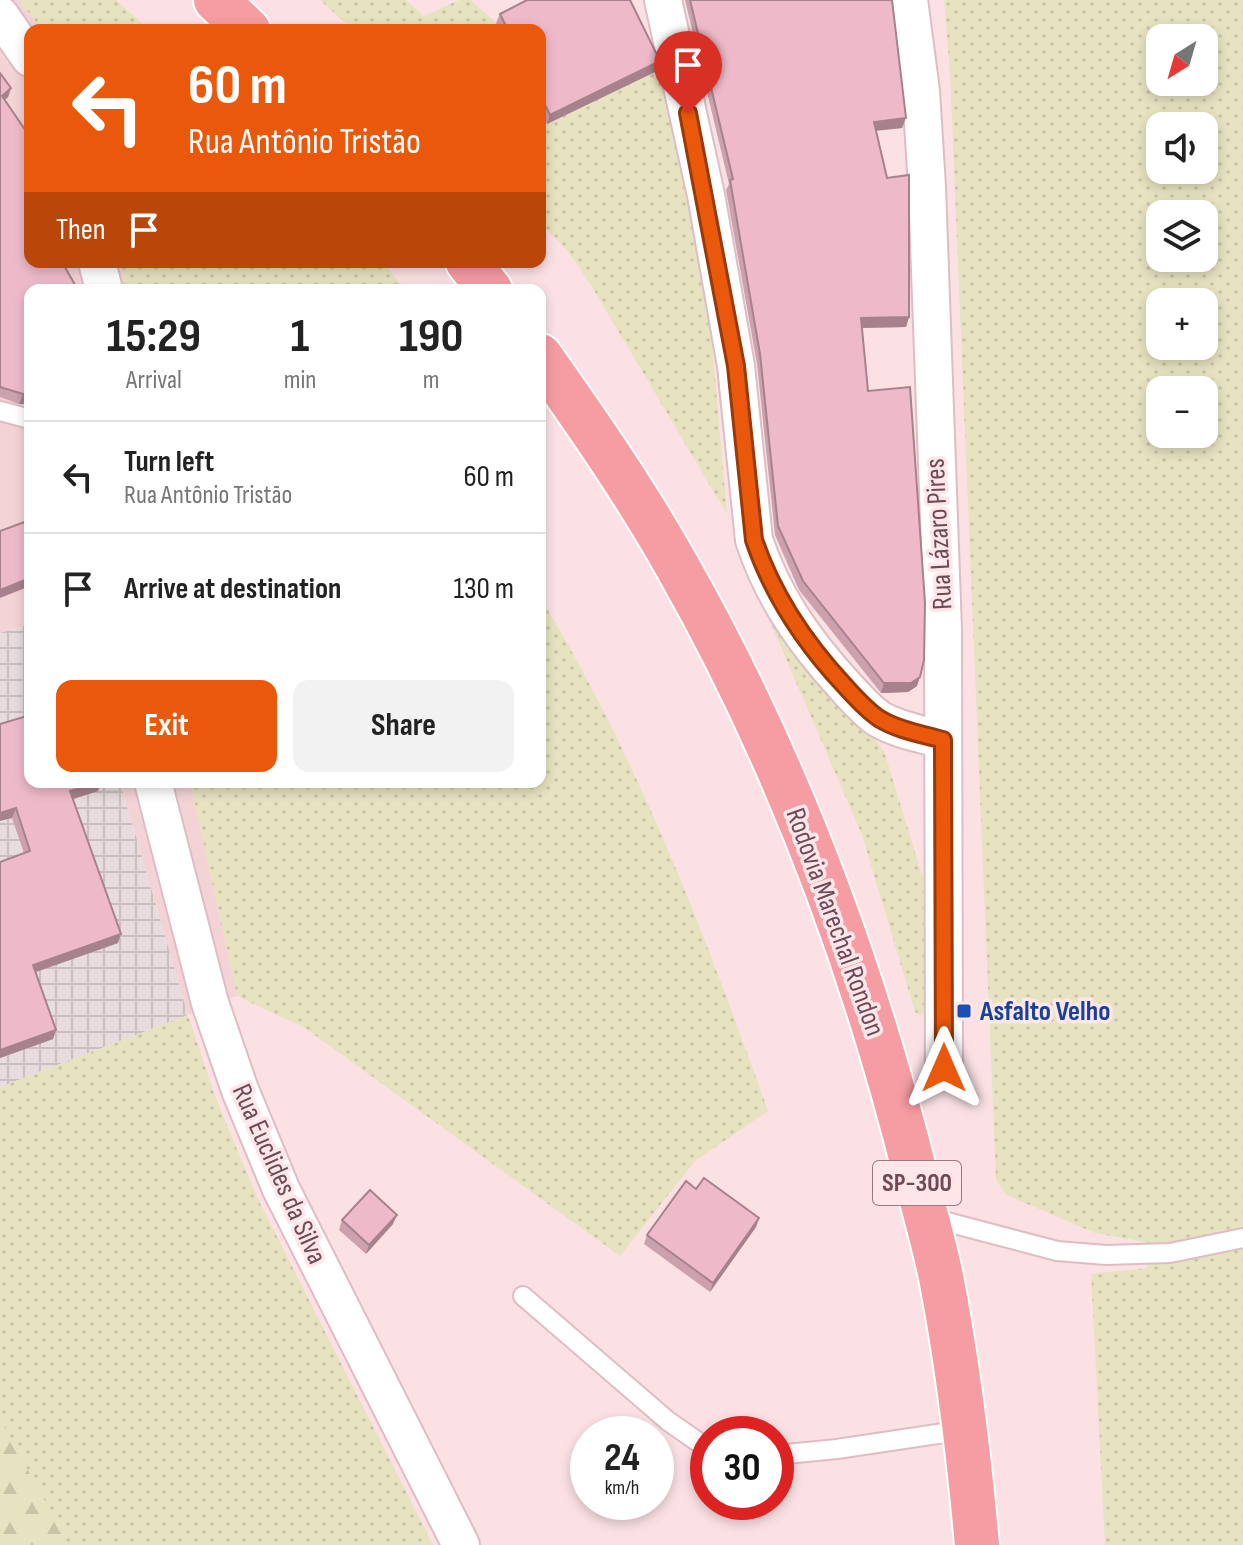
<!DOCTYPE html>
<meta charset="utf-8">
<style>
:root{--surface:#fff;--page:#f2f2f2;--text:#222;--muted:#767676;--line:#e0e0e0;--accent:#ea580c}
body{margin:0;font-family:"Sofia Sans Condensed",sans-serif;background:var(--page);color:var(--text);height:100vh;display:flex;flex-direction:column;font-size:30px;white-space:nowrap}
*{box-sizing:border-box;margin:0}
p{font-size:26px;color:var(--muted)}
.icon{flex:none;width:44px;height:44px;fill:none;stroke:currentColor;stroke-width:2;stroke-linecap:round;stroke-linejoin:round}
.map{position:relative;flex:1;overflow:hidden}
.panel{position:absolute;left:24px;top:284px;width:522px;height:504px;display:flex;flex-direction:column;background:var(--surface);border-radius:16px;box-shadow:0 4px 12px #0003}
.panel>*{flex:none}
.guide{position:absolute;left:24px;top:24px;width:522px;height:244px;border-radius:16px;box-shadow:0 4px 12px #0003;background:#ea580c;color:#fff;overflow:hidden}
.needle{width:52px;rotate:217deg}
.fabs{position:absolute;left:1146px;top:24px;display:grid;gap:16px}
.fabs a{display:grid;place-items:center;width:72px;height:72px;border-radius:16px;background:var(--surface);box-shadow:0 4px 12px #0003;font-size:40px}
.speed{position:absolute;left:570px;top:1416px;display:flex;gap:16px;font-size:40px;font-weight:700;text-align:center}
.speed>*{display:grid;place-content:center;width:104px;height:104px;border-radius:50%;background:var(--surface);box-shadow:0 4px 12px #0003;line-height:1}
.speed small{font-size:20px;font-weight:400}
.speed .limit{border:12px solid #d22;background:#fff;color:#111}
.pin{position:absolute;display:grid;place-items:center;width:68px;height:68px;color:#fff;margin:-82px -34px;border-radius:50% 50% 50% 0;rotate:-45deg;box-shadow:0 0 8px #0007}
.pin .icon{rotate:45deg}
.me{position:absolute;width:88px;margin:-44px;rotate:0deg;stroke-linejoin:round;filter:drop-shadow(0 0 6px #0008)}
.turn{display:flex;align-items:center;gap:28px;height:168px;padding:0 32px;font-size:36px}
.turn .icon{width:104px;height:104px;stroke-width:2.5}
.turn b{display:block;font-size:56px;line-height:68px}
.then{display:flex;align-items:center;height:76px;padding:0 32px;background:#0003;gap:16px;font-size:30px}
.eta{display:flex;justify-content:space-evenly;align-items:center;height:136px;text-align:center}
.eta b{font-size:48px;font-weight:700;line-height:56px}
.button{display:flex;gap:16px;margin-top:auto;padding:16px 32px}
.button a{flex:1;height:92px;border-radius:16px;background:var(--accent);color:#fff;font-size:32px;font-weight:700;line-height:92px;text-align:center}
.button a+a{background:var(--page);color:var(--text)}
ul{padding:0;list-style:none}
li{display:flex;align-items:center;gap:24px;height:112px;padding:0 32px;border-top:2px solid var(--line)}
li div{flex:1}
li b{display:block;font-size:30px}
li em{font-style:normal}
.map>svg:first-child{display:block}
</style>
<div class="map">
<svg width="1243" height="1545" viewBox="0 0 1243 1545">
<defs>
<pattern id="industrial-grid" width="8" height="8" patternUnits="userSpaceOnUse" patternTransform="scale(2)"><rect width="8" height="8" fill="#e9dcdf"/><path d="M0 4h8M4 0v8" fill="none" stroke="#cbbec1"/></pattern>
<pattern id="grass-dots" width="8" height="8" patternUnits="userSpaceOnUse" patternTransform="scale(2)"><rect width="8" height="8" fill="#e7e3c1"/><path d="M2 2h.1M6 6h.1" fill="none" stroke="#c9c4a8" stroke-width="1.8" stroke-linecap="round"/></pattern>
<pattern id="forest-firs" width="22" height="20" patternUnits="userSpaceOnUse" patternTransform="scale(2)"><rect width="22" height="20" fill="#e7e3c1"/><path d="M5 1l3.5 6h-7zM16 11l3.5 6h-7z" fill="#c9c4a8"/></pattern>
</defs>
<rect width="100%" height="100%" fill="#fbe1e3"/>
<path fill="#f4d3d7" d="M 0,0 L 19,0 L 42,30 L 30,30 L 30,262 L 119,262 L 126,290 L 30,290 L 30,624 L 0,633 Z
M 120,782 L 190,782 L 237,996 L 188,1015 Z"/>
<path fill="url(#industrial-grid)" d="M 30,624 L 30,782 L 120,782 L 188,1015 L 0,1087 L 0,633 Z"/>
<path fill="url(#grass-dots)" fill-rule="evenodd" d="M 19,0 L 116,0 L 150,30 L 42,30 Z
M 320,0 L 406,0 L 424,16 L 459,0 L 471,0 L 496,23 L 500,30 L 353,30 Z
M 944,0 L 1243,0 L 1243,1545 L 1105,1545 L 1091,1274 L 1147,1268 L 1145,1242 L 1095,1233 L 1006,1195 L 996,1180 L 950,72 ZM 1160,38 L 1204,38 L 1204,82 L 1160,82 ZM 1160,126 L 1204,126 L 1204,170 L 1160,170 ZM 1160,214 L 1204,214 L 1204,258 L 1160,258 ZM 1160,302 L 1204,302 L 1204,346 L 1160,346 ZM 1160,390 L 1204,390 L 1204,434 L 1160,434 Z
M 663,67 L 711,331 L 727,514 L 589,282 L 567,250 L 540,222 L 540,111 L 547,124 Z
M 119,262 L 383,262 L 405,290 L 126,290 Z
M 752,580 L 765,602 L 884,751 L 923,878 L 925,1012 L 921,1016 L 915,1012 L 862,835 Z
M 540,597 C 638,757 705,935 768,1111 L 695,1161 L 620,1256 L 305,1028 L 237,996 L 190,782 L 540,782 Z
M 188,1015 L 216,1099 L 258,1199 L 433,1545 L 0,1545 L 0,1087 Z"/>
<path fill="url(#forest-firs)" d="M 0,1419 L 69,1545 L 0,1545 Z"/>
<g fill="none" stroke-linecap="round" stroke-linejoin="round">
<defs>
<path id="lane" d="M 0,411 L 30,419
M 928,1217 L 1057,1251 L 1106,1255 L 1170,1253 L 1243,1238
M 523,1296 L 668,1421 L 701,1444 L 708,1446
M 776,1455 L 837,1449 L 964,1430"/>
<path id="street" d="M 663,0 L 706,195 L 736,366 L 754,540 C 773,597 804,641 844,685 C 855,697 866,710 879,719 C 898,730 922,734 943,740
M 909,0 L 921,91 L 927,187 L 943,630 L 944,1068
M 0,15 L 30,58
M 97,262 L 104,290
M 153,782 L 210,1003 L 240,1090 L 281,1189 L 461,1545"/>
<path id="primary" d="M 216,0 L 248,30
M 468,262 L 490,290
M 540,356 C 588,424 636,493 677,566 C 785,756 863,965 916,1177 C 924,1210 934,1243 941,1277 C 958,1365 969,1456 977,1545"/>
</defs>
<use href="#lane" stroke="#debdc5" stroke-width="22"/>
<use href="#street" stroke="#debdc5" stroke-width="40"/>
<use href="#primary" stroke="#fff" stroke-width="48"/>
<use href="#lane" stroke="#fff" stroke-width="18"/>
<use href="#street" stroke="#fff" stroke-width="36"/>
<use href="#primary" stroke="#f69ca3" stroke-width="44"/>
</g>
<path fill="#cda0ae" d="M 685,0 L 892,0 L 902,128 L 876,131 L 909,317 L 906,327 L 862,328 L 868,391 L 917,686 L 908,692 L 881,693 L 799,590 L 775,535 L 757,364 L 726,190 L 729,184 Z
M 500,14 L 660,61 L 657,71 L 547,124 L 540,111 L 540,30 L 500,30 L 496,23 Z
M 0,73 L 11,88 L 8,97 L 5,100 L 29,154 L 30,404 L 19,404 L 0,397 Z
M 0,724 L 101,782 L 98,791 L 73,799 L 118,943 L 36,972 L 56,1030 L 53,1039 L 0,1058 L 24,853 L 12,818 Z
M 696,1189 L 759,1218 L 756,1227 L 710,1292 L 644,1244 L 647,1235 Z
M 342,1220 L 393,1224 L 366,1254 L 339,1230 Z"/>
<path fill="#a7828d" d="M 660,61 L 657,71 L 547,124 L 550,115 Z
M 11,88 L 8,97 L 0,104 L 2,96 Z
M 906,118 L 902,128 L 871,131 L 874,122 Z
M 909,317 L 906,327 L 858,328 L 861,318 Z
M 23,394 L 30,394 L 30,404 L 19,404 Z
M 30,578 L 30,586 L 0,598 L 0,590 Z
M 920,677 L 917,686 L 908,692 L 881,693 L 884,683 Z
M 101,782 L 98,791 L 67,801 L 70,791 Z
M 16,808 L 12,818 L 0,821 L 0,813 Z
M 121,934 L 118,943 L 30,974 L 33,965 Z
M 56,1030 L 53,1039 L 0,1058 L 0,1050 Z
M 397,1215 L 393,1224 L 366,1254 L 369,1245 Z
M 759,1218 L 756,1227 L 710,1292 L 713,1283 Z"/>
<path fill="#eebaca" stroke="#a7828d" stroke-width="2" d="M 527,0 L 630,0 L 660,61 L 550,115 L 540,94 L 540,30 L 508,30 L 500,14 Z
M 690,0 L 892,0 L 906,118 L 874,122 L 887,178 L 909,175 L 909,317 L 861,318 L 868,391 L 910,387 L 925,603 L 924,660 L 920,677 L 911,683 L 884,683 L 803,581 L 778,526 L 760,354 L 730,180 L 733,179 Z
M 0,73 L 11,88 L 2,96 L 30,137 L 30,146 L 26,149 L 30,155 L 30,262 L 62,262 L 78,290 L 30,290 L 30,394 L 23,394 L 0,387 Z
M 30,520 L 30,578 L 0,590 L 0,531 Z
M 30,715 L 30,782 L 101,782 L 70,791 L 121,934 L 33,965 L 56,1030 L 0,1050 L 0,862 L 30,851 L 16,808 L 0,813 L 0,724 Z
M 704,1178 L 759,1218 L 713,1283 L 647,1235 L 686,1181 L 696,1189 Z
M 370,1190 L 397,1215 L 369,1245 L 342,1220 Z"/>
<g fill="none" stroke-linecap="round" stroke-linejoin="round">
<defs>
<path id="route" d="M 688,113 L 736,366 L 754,540 C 773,596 804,642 844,685 C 855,697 866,710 880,719 C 898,730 922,734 943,740 L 944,1068"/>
</defs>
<use href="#route" stroke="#983908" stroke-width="20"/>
<use href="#route" stroke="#ea580c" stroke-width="14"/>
</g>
<rect fill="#1a4fb4" stroke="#fee6e9" stroke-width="3" x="956" y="1003" width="16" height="16" rx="4"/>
<g text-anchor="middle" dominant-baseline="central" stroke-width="7" stroke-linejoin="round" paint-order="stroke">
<rect fill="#fee6e9" stroke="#9b7883" stroke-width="2" x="873" y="1161" width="88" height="44" rx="6"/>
<g font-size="26" font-weight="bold" fill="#704957">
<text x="917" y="1183">SP-300</text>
</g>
<g font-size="28" fill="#704957" stroke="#fee6e9">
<text transform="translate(939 534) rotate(-93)">Rua Lázaro Pires</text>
<text transform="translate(835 922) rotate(70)">Rodovia Marechal Rondon</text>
<text transform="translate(279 1174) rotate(66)">Rua Euclides da Silva</text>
</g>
<g font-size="28" font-weight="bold" fill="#164399" stroke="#fee6e9" text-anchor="start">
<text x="980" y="1011">Asfalto Velho</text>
</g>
</g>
</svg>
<div class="fabs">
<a><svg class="needle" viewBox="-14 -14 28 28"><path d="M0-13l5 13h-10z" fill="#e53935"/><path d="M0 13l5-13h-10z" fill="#767676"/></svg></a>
<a><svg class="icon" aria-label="sound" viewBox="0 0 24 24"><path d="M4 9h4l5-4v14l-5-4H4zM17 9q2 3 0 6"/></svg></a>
<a><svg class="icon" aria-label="layers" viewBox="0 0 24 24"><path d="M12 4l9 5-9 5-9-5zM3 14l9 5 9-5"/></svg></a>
<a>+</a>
<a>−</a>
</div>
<div class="speed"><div>24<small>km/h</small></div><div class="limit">30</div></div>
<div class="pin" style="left:688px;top:113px;background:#d93025"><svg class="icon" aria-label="arrive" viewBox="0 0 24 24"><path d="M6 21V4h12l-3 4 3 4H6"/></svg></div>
<svg class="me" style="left:944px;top:1068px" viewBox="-20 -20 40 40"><path d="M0-17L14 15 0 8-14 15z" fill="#ea580c" stroke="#fff" stroke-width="4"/></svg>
<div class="guide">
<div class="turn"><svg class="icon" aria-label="left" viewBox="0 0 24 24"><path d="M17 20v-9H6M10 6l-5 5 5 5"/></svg><div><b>60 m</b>Rua Antônio Tristão</div></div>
<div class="then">Then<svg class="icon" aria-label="arrive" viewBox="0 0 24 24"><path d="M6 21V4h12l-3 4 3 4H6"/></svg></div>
</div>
<section class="panel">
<div class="eta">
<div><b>15:29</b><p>Arrival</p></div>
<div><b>1</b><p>min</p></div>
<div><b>190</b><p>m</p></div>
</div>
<ul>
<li><svg class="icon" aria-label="left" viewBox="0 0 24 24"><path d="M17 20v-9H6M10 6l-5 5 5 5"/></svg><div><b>Turn left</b><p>Rua Antônio Tristão</p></div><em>60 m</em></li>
<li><svg class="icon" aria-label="arrive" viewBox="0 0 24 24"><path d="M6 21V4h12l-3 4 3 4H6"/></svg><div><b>Arrive at destination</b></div><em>130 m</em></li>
</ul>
<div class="button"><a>Exit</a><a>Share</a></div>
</section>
</div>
